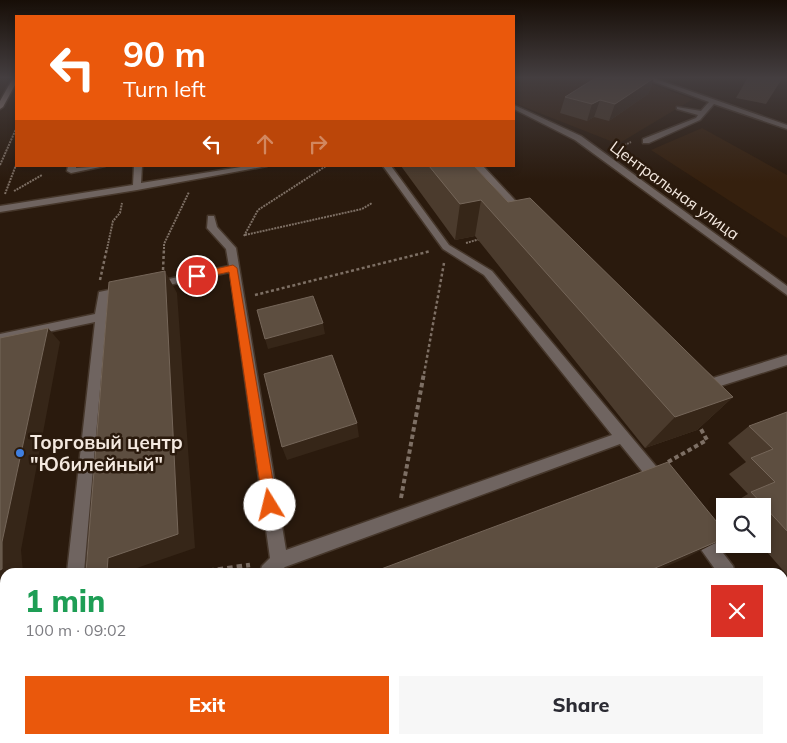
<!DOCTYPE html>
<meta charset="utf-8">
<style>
:root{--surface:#fff;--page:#f7f7f7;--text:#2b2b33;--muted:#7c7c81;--accent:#ea580c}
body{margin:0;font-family:Mulish,sans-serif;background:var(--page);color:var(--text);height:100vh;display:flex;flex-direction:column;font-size:19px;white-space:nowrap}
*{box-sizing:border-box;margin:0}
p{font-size:16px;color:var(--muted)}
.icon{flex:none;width:28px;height:28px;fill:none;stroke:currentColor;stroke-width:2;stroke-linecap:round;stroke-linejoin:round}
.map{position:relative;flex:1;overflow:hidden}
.details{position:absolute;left:0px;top:568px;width:788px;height:176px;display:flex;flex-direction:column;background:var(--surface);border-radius:15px 15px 0 0;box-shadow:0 2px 8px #0003}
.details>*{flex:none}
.top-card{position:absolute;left:15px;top:15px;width:500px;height:152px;border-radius:0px;box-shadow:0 2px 8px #0003;background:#ea580c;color:#fff;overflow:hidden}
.tools{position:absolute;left:716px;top:498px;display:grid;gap:10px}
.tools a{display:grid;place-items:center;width:55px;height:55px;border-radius:0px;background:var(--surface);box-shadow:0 2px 8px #0003;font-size:25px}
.pin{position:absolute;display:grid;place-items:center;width:42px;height:42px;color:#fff;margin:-21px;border:2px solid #fff;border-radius:50%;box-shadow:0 1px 5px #0007}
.me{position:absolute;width:55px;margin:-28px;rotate:351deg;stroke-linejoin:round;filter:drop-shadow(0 0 4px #0008)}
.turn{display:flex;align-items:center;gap:18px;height:105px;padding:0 25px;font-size:22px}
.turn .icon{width:65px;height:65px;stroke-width:2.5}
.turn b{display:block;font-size:35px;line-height:42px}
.lanes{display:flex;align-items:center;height:48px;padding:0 25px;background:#0003;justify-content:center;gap:25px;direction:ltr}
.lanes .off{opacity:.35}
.round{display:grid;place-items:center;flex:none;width:52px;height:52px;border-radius:0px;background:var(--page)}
.summary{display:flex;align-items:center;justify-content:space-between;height:85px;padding:0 25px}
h1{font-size:30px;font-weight:800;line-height:38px;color:#1e9e55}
.cta{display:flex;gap:10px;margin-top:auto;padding:10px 25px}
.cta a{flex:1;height:58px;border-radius:0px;background:var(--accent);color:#fff;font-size:20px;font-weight:800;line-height:58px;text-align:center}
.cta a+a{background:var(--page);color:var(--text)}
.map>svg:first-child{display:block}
</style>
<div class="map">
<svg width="787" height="743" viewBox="0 0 787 743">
<rect width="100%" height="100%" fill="#2a1a0d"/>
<path fill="#35200e" d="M 514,77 L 631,77 L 693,99 L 618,144 L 514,103 Z
M 702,128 L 787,175 L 787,238 L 651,150 Z"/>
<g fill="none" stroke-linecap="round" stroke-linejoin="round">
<defs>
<path id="lane" d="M 641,77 L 650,77 L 787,125 L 787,129 L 714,104 L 700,120 L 649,143 L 643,143 L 643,139 L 696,118 L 698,115 L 677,109 L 677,107 L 701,111 L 709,102 Z
M 68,166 L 76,166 L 76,168 L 105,166 L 71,173 L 67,171 Z
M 134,166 L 142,166 L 141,183 L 247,166 L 267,166 L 137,190 L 0,212 L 0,206 L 133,185 Z
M 383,166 L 391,166 L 449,245 L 492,271 L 665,477 L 668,482 L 665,487 L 660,489 L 655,487 L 620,444 L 285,567 L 279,572 L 260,572 L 262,566 L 270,558 L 230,272 L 155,288 L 150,285 L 155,282 L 229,266 L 226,249 L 207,228 L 208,216 L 214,216 L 217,227 L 236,248 L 286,550 L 612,435 L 484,275 L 443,249 Z
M 474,166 L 483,166 L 525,211 L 525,215 L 519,215 Z
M 123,287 L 127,288 L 128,291 L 127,294 L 108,298 L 84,572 L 67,572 L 95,322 L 0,342 L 0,334 L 95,314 L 99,292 Z
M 787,355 L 787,365 L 711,389 L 706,388 L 698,376 L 700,372 L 704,371 L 713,378 Z
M 698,526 L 704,528 L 733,566 L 735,572 L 717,572 L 690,534 L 692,528 Z
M 5,606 L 5,624 L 0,625 L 0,607 Z
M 782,640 L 787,642 L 787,664 L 782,663 Z
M 185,739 L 205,739 L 205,743 L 185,743 Z
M 563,739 L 590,739 L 589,743 L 562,743 Z"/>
<path id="street" d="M 514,105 L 581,136 L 787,286 L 787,295 L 575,140 L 514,109 Z"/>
<path id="secondary" d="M 16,77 L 16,83 L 3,107 L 0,109 L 0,101 L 13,78 Z"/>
</defs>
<use href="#lane" stroke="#46372b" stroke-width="3"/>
<use href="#street" stroke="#46372b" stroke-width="3"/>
<use href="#secondary" stroke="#46372b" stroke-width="3"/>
<path stroke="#7d6f64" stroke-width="2" stroke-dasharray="2 1" stroke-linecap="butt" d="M 619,148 L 631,142
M 0,165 L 16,129
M 14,191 L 42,175
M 5,194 L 16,165
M 245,235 L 362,209 L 372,203
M 244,236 L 258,210 L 326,166
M 466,243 L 480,239
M 107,249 L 113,221 L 120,213 L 122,203
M 164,249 L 164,244 L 189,192"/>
<path stroke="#7d6f64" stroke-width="2.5" stroke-dasharray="3 2.5" stroke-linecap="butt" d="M 163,270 L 164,248
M 100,280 L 107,248
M 255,295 L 431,251
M 424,374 L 444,263"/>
<path stroke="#7d6f64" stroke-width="4" stroke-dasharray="4.5 3" stroke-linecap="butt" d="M 668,462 L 707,440 L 698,424
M 401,498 L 424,373"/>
<path stroke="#7d6f64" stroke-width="4.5" stroke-dasharray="5.5 4" stroke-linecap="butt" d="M 199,572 L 250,565
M 782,709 L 787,715"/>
<use href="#lane" fill="#6f6460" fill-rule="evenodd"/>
<use href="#street" fill="#6f6460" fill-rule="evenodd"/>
<use href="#secondary" fill="#9e8c86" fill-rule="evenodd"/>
</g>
<path fill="#4b3b2d" d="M 748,77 L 783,77 L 766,104 L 736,98 Z
M 654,78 L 648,94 L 609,121 L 594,117 L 587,121 L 560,113 L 565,97 Z
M 401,166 L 474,166 L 508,202 L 733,397 L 697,430 L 645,448 L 475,236 L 455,240 Z
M 787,412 L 787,575 L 760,544 L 762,544 L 762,506 L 728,506 L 748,494 L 729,474 L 746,462 L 728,443 L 749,426 Z"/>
<path fill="#362618" d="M 654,78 L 648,94 L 609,121 L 615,104 Z
M 600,100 L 594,117 L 587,121 L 592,104 Z
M 481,200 L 475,236 L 455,240 L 460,204 Z
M 165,271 L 177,293 L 195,548 L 131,570 L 131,572 L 107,572 L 108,558 Z
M 323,323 L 325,334 L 268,349 L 265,339 Z
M 48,328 L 60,342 L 21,550 L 23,572 L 5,572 L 5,590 L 0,591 L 0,570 L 2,542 Z
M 733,397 L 697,430 L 645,448 L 675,417 Z
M 357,423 L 359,437 L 287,460 L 282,447 Z
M 725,538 L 686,558 L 653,572 L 646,572 Z
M 100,739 L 129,739 L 129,743 L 99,743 Z
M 265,739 L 274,739 L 264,743 L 255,743 Z"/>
<path fill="#5d4e40" stroke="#756659" d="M 597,77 L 652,77 L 654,78 L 615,104 L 600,100 L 592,104 L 565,97 Z
M 429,166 L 474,166 L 508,202 L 530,198 L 733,397 L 675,417 L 481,200 L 460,204 Z
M 165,271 L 178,534 L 108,558 L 107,572 L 86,572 L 109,282 Z
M 313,296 L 323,323 L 265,339 L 257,310 Z
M 48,328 L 2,542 L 2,569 L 0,570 L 0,338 Z
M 332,355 L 357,423 L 282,447 L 264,374 Z
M 787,412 L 787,531 L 751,492 L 775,482 L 751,458 L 773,449 L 749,426 Z
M 668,462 L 725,532 L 725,538 L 646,572 L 373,572 Z
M 5,615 L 5,739 L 100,739 L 99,743 L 0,743 L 0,617 Z
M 216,739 L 265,739 L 255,743 L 217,743 Z"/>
<linearGradient id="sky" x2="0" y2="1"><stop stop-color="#170e07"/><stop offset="0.43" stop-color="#443e40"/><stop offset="1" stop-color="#443e40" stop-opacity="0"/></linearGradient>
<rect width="787" height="181" fill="url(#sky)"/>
<path fill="#ea580c" stroke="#983908" d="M 233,265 L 237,268 L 277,505 L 275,510 L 270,512 L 265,510 L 263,505 L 229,272 L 197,279 L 193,276 L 197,273 Z"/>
<circle fill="#3f7fe0" stroke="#2a1a0d" stroke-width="2" cx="20" cy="453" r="5"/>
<g text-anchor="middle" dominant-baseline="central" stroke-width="5" stroke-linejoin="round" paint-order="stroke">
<g font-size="16" fill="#f4e9e0" stroke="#2a1a0d">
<text transform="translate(675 190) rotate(36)">Центральная улица</text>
</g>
<g font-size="19" font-weight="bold" fill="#f4e9e0" stroke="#2a1a0d" text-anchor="start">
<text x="30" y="442">Торговый центр<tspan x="30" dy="22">"Юбилейный"</tspan></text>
</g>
</g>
</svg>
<div class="tools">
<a><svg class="icon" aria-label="search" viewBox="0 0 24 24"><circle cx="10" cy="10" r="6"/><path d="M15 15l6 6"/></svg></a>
</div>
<div class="pin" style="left:197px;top:276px;background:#d93025"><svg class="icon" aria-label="arrive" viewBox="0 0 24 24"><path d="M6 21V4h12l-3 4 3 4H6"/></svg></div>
<svg class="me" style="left:270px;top:505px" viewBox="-20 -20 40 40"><circle r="19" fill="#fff"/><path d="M0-13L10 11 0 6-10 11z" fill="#ea580c"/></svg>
<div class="top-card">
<div class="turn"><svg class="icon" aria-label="left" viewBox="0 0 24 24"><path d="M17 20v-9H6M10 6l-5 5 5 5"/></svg><div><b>90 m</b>Turn left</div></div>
<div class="lanes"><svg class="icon" aria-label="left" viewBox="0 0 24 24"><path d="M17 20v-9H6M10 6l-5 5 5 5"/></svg><svg class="icon off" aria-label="ahead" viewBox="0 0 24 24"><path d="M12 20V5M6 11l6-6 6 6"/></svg><svg class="icon off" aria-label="right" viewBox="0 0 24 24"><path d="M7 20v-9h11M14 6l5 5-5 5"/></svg></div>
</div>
<section class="details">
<div class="summary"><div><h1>1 min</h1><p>100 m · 09:02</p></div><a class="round" style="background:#d93025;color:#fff"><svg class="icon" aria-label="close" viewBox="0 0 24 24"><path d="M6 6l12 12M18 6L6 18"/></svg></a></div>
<div class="cta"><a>Exit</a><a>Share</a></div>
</section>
</div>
